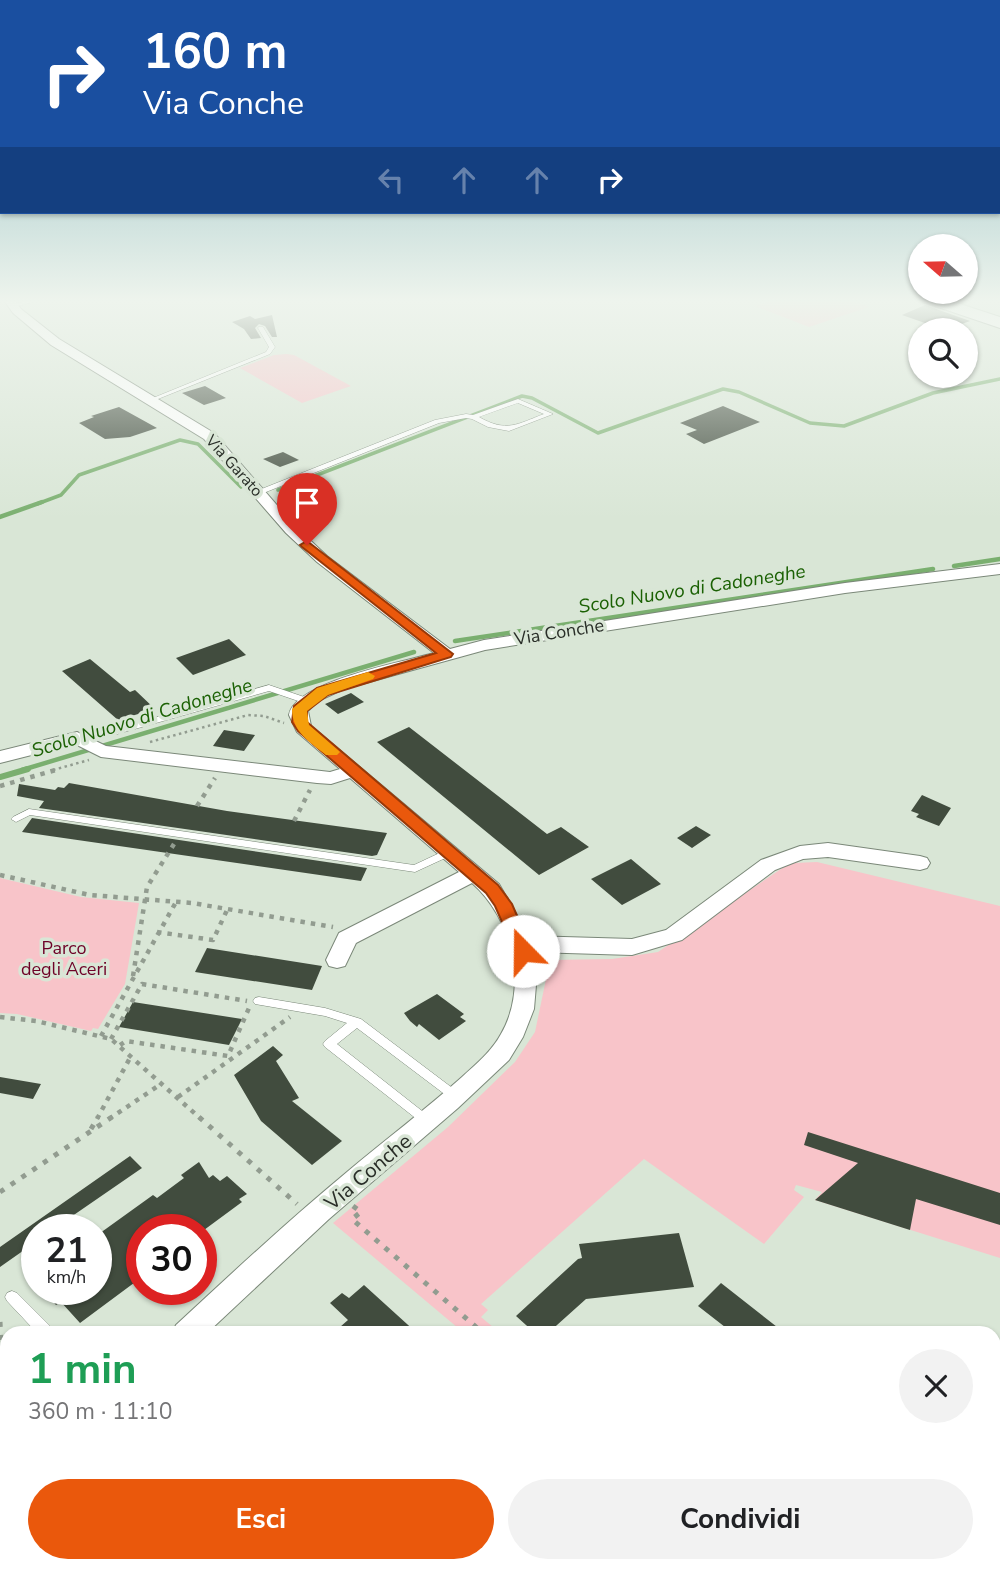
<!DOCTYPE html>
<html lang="it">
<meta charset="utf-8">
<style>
:root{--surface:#fff;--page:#f2f2f2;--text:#202124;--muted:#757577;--accent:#ea580c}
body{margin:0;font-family:"Nunito Sans",sans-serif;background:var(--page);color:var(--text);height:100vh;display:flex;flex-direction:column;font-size:26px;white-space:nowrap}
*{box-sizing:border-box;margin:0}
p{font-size:23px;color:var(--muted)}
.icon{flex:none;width:38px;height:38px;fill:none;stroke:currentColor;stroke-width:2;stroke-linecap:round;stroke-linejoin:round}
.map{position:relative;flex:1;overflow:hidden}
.details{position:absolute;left:0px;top:1326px;width:1001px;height:247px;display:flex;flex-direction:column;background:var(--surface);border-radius:21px 21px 0 0;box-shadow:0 2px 5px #0004}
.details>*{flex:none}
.banner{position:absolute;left:0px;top:0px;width:1001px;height:214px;box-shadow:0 2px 5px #0004;background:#1a4fa0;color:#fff;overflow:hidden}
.needle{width:46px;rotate:290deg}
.buttons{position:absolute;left:908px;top:234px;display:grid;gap:14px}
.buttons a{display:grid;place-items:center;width:70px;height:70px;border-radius:50%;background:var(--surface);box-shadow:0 2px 5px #0004;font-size:35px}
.speed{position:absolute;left:21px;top:1214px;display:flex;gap:14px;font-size:35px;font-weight:700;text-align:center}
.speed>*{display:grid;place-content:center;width:91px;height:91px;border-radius:50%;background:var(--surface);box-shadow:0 2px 5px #0004;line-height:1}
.speed small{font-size:18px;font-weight:400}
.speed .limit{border:10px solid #d22;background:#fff;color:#111}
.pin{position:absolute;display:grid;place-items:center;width:60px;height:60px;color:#fff;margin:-72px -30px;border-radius:50% 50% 50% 0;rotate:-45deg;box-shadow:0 0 7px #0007}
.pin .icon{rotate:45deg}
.me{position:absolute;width:77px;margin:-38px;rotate:338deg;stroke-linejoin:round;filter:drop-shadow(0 0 5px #0008)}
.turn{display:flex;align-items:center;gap:24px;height:147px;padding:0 28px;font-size:32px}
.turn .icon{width:91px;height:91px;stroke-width:2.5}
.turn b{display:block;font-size:49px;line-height:60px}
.lanes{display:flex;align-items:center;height:66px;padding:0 28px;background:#0003;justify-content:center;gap:35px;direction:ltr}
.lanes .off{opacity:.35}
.round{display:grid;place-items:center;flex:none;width:74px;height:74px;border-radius:37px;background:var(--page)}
.headline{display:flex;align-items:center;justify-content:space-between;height:119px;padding:0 28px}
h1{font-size:42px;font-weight:700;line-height:52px;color:#1e9e55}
.action{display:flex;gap:14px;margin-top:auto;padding:14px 28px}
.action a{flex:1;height:80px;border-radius:42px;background:var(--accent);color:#fff;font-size:28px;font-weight:700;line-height:80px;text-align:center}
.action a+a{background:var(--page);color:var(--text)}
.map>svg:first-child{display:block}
</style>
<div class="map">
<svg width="1000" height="1573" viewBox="0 0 1000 1573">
<rect width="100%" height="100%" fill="#d9e6d6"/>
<path fill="#f8c4c9" d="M 777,299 L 847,299 L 869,307 L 809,327 L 755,306 Z
M 287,354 L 294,355 L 351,386 L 302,403 L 240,368 L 274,355 Z
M 817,862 L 1000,906 L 1000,1258 L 815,1200 L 822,1192 L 796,1185 L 794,1190 L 804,1197 L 764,1244 L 644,1159 L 481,1304 L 488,1310 L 481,1317 L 500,1333 L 464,1333 L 333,1223 L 448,1127 L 515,1062 L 535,1032 L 550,960 L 612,959 L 658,952 L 784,867 L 794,863 Z
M 0,878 L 81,897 L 139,903 L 125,984 L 98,1029 L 93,1028 L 91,1031 L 17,1014 L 0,1013 Z"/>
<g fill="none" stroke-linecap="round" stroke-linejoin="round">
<path stroke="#7aaf6f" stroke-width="3.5" d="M 278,490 L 522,396 L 532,398 L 598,433 L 723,389 L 739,392 L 810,423 L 844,426 L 933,393 L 1000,379
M 37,504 L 61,495 L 79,475 L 180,440 L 198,444 L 241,487"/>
<path stroke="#7aaf6f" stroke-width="4.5" d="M 0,517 L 42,502
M 954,566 L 1000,559
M 455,641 L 933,569
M 22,770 L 414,652"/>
<path stroke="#7aaf6f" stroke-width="6" d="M 0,777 L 28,769"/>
</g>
<path fill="#414c3e" d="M 925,305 L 970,321 L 945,330 L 902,315 Z
M 272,315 L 277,337 L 272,337 L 265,326 L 259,324 L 255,328 L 261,338 L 251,339 L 244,329 L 232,322 L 250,316 L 255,319 Z
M 205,386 L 226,398 L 204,405 L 182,393 Z
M 723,406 L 760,422 L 704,444 L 686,434 L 697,430 L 680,423 Z
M 119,407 L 157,428 L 130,437 L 105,439 L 79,423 L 94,417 L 91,416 Z
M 283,452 L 299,460 L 280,467 L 263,459 Z
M 229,639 L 246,655 L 193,675 L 176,658 Z
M 90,659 L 130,692 L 135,690 L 155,709 L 118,720 L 62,671 Z
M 351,693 L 364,702 L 338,714 L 325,704 Z
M 409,727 L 547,834 L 561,827 L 589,847 L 539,875 L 377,742 Z
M 224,730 L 255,735 L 244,751 L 213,746 Z
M 69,783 L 227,811 L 387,833 L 377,855 L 372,856 L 39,808 L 44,801 L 17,796 L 19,784 L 55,790 L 58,787 L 64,788 Z
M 922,795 L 951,808 L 939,826 L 916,817 L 919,814 L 911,811 Z
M 32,818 L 367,868 L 361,881 L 22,832 Z
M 696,826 L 711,835 L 692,848 L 677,838 Z
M 631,859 L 661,884 L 622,905 L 591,879 Z
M 207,948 L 322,966 L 312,990 L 195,972 Z
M 437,994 L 464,1014 L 460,1017 L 466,1021 L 439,1040 L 419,1024 L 417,1027 L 410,1021 L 404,1013 Z
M 133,1002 L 242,1019 L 229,1045 L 119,1027 Z
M 273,1046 L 283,1055 L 276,1061 L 299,1098 L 292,1101 L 342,1141 L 312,1165 L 261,1121 L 234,1075 Z
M 0,1077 L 41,1084 L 33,1099 L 0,1093 Z
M 808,1132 L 1000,1193 L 1000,1225 L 916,1199 L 910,1230 L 815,1200 L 858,1163 L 804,1145 Z
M 130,1156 L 142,1168 L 52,1230 L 37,1230 L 37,1241 L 0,1267 L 0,1247 Z
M 199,1162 L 209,1178 L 213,1175 L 220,1181 L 227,1176 L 247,1194 L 239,1199 L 242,1202 L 204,1230 L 142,1230 L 142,1277 L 80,1323 L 61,1302 L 56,1305 L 43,1290 L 96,1290 L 96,1236 L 153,1195 L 157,1198 L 184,1178 L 181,1175 Z
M 679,1233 L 694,1287 L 586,1299 L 547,1334 L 536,1334 L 516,1316 L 578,1259 L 582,1258 L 579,1244 Z
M 721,1283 L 786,1334 L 734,1334 L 698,1306 Z
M 364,1285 L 418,1334 L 332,1334 L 348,1320 L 330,1303 L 342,1293 L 349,1298 Z"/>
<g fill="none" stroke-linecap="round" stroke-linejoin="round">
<defs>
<path id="lane" d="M 34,299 L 44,299 L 14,307 L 11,305 Z
M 259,327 L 263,327 L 275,347 L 270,354 L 153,401 L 148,400 L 266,352 L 269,347 L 258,328 Z
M 518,399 L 553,414 L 509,431 L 488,427 L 472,419 L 466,418 L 439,423 L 261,494 L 258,494 L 254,492 L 435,420 L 466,414 L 473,415 ZM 518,403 L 544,414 C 517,424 507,433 479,417 Z
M 269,685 L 310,699 L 311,701 L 307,704 L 269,691 L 110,736 L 104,736 L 102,734 L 104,732 Z
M 29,809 L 414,865 L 446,850 L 454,850 L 455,852 L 454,854 L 415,872 L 30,815 L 16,822 L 11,819 L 13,817 Z
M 259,997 L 325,1008 L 361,1019 L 459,1093 L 461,1096 L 459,1099 L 455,1101 L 451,1099 L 357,1028 L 337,1044 L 431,1118 L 433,1121 L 431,1124 L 427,1126 L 423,1124 L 325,1047 L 323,1044 L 325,1041 L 347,1023 L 325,1016 L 255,1004 L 253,1001 L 255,998 Z
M 12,1291 L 17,1293 L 53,1329 L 55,1334 L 38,1334 L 7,1301 L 5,1297 L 7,1293 Z
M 340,1566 L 360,1566 L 356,1573 L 337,1573 Z"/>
<path id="street" d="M 3,299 L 14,299 L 21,309 L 59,339 L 214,433 L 296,527 L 327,556 L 450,649 L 484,640 L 845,583 L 1000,564 L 1000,574 L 845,593 L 485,650 L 344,689 L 318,701 L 308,711 L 311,726 L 499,884 L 529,936 L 632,939 L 666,930 L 761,860 L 800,846 L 828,843 L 920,856 L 927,858 L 930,863 L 927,868 L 920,870 L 828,857 L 803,859 L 775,870 L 682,940 L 632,955 L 534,952 L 537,973 L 534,1009 L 523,1037 L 509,1060 L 458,1108 L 329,1219 L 206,1334 L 172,1334 L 176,1325 C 232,1273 288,1221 347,1172 C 385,1140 425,1110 462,1077 C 476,1064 492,1051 501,1034 C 529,986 512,918 472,883 L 356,943 L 345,966 L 337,968 L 329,966 L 326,960 L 339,933 L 459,872 L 350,778 L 331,784 L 317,783 L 101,757 L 75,744 L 0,763 L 0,751 L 77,732 L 106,746 L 330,772 L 340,769 L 297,732 L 289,715 C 295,681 404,662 434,653 L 317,562 L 286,533 L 204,439 L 51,345 L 13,313 Z
M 1000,1383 L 1000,1413 L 994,1415 L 994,1385 Z
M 7,1478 L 7,1547 L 0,1544 L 0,1480 Z
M 26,1566 L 62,1566 L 65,1573 L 29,1573 Z
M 854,1566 L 887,1566 L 884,1573 L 851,1573 Z"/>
<path id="secondary" d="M 921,299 L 945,299 L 1000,317 L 1000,328 L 923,302 Z"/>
</defs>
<use href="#lane" stroke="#7b8879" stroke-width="1"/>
<use href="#street" stroke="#7b8879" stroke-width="2"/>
<use href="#secondary" stroke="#7b8879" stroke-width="2"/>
<path stroke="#929c90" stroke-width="2.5" stroke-dasharray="2.5 3.5" stroke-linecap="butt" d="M 150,742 L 248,715 L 264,716 L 284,723
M 53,770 L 89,760"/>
<path stroke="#929c90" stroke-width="4.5" stroke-dasharray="4.5 6" stroke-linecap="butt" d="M 0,786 L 59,769
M 197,806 L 215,778
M 294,821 L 310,790
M 0,875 L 90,895 L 192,903 L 333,927
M 157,932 L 213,940 L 228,908
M 133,976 L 147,887 L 174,844
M 0,1017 L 36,1021 L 111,1039 L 201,1119
M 101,1036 L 176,902
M 111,1039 L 142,984 L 247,1001
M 120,1045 L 126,1041 L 228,1056 L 249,1008
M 178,1097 L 290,1017
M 97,1119 L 131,1056
M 109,1119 L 161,1084"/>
<path stroke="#929c90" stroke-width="5" stroke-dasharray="5 8" stroke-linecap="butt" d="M 199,1117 L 297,1204
M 91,1129 L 98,1117
M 0,1192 L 112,1117
M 353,1206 L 361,1212 L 352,1219 L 484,1334
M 0,1322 L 3,1377 L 7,1382"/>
<use href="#lane" fill="#fff" fill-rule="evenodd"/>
<use href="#street" fill="#fff" fill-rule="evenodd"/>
<use href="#secondary" fill="#fff" fill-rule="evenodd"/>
</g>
<linearGradient id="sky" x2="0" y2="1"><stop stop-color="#7cb2b8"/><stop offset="0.58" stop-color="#eef4ed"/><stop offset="1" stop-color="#eef4ed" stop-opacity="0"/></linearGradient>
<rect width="1000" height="519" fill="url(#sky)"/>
<path fill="#ea580c" stroke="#983908" stroke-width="2" d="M 307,541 L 453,654 L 451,657 L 328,695 L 307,711 L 307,722 L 498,885 L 512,904 L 532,951 L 530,956 L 517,956 L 495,906 L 486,893 L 298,731 L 292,722 L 294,706 L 317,688 L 436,653 L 302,547 L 300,545 Z"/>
<path fill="#f59e0b" d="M 368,672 L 375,676 L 373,679 L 328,695 L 307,711 L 309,725 L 340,752 L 337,755 L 326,755 C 310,742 292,732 292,709 L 317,688 Z"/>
<g text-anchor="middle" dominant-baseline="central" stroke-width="7" stroke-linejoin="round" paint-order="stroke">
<g font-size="16" fill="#292e28" stroke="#d9e6d6">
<text transform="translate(234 466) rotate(48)">Via Garato</text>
</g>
<g font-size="18" fill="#292e28" stroke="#d9e6d6">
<text transform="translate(559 632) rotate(-9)">Via Conche</text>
</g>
<g font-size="18" fill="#6e0227" stroke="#d9e6d6">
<text x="64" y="948">Parco<tspan x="64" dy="21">degli Aceri</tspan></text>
</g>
<g font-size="19" font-style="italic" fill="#1b6104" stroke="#d9e6d6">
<text transform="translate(692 589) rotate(-9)">Scolo Nuovo di Cadoneghe</text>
<text transform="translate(142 718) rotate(-17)">Scolo Nuovo di Cadoneghe</text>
</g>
<g font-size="21" fill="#292e28" stroke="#d9e6d6">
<text transform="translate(368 1172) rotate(-40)">Via Conche</text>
</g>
</g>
</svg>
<div class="buttons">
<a><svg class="needle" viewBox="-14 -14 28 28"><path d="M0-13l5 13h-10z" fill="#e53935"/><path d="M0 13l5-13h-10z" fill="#757577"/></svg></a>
<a><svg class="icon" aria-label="search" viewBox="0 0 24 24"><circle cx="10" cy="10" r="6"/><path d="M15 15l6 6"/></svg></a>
</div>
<div class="speed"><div>21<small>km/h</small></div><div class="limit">30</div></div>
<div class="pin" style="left:307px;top:545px;background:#d93025"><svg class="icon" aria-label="arrive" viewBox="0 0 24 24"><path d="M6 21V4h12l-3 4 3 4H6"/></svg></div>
<svg class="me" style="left:523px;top:951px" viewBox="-20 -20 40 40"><circle r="19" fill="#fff"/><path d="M0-13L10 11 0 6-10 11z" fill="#ea580c"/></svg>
<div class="banner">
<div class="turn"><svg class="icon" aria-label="right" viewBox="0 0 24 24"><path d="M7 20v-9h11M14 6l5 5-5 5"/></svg><div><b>160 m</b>Via Conche</div></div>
<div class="lanes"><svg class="icon off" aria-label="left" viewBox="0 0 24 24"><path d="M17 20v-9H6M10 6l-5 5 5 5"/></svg><svg class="icon off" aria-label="ahead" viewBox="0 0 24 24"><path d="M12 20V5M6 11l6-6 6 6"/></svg><svg class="icon off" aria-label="ahead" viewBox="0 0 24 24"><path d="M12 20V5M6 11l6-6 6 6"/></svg><svg class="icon" aria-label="right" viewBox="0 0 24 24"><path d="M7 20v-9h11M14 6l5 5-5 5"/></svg></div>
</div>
<section class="details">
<div class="headline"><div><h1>1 min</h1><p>360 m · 11:10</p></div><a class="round"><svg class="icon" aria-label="close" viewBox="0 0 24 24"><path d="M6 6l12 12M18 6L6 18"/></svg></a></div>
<div class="action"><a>Esci</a><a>Condividi</a></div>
</section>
</div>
